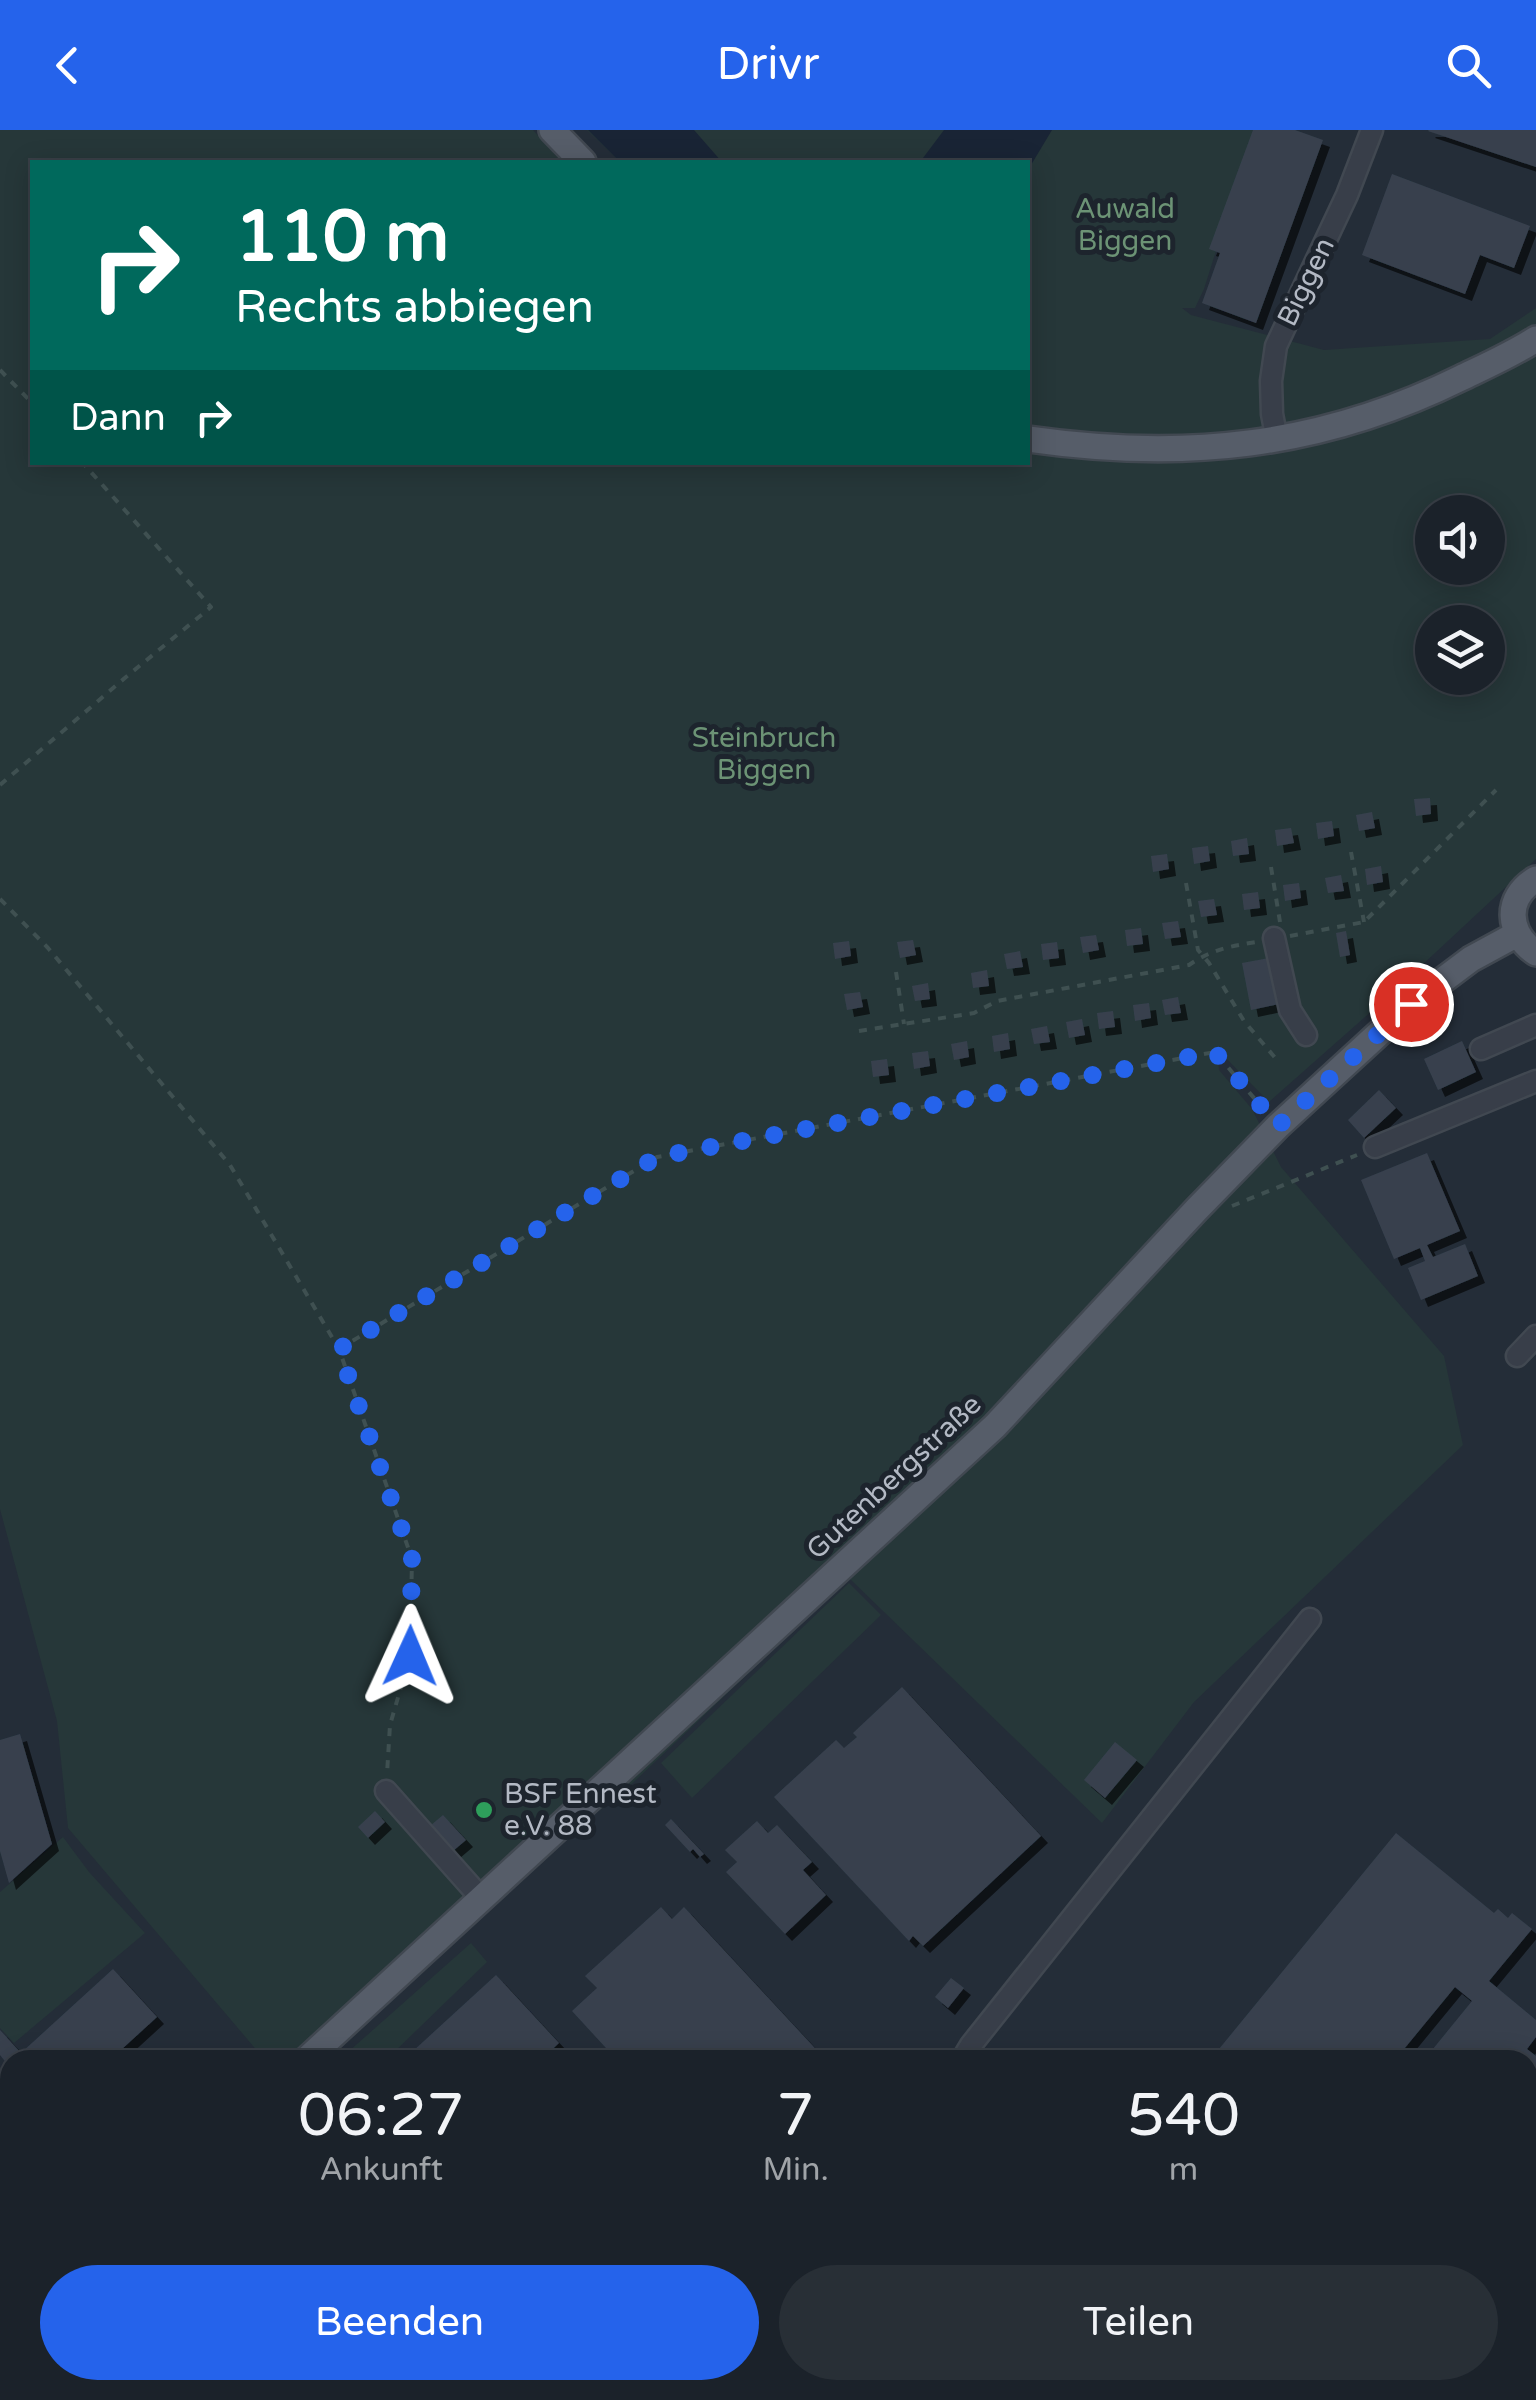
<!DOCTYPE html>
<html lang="de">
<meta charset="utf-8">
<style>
:root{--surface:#1b222a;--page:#282f36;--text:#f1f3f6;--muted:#a0a4a8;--line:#393f47;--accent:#2563eb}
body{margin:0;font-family:"Varela Round",sans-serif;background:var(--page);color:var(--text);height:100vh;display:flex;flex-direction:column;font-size:38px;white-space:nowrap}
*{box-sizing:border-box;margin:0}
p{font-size:32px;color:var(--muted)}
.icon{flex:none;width:55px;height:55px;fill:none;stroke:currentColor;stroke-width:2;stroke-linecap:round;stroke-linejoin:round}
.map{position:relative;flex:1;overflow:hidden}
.sheet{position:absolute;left:0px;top:1920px;width:1538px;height:350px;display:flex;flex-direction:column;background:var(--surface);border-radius:30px 30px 0 0;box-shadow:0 5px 25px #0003,0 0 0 2px var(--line)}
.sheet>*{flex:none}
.guide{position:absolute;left:30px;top:30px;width:1000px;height:305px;border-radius:0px;box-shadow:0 5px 25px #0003,0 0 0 2px var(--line);background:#00695c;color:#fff;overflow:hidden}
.tools{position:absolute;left:1415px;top:365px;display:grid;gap:20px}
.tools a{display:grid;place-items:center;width:90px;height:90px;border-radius:50%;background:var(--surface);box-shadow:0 5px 25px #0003,0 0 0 2px var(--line);font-size:50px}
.pin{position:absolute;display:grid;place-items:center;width:85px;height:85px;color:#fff;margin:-42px;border:5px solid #fff;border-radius:50%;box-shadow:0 2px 10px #0007}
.me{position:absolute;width:110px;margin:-55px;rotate:1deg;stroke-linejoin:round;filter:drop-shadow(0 0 8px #0008)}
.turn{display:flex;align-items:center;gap:35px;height:210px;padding:0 40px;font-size:45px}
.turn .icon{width:130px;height:130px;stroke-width:2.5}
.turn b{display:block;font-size:70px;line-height:85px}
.then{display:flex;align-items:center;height:95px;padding:0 40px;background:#0003;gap:20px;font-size:38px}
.eta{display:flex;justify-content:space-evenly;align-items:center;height:170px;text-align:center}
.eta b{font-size:60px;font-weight:600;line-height:70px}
.button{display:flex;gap:20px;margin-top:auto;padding:20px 40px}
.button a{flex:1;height:115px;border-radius:60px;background:var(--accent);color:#fff;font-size:40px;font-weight:600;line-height:115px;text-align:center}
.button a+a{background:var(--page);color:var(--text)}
header{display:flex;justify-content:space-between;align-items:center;height:130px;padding:0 40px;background:var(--accent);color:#fff;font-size:45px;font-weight:600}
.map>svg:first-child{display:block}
</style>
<header><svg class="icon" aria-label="back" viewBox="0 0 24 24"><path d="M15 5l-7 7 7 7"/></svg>Drivr<svg class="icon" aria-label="search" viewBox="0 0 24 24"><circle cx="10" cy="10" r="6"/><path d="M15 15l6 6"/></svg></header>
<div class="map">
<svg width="1536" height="2270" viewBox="0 0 1536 2270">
<defs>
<filter id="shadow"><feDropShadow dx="7" dy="7" stdDeviation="0" flood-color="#0009"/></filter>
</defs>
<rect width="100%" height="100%" fill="#242d38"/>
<path fill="#263739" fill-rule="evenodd" d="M 0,0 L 533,0 L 562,32 L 32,32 L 32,332 L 1028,332 L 1028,32 L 620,32 L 587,0 L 1254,0 L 1204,159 L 1195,178 L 1182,178 L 1191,185 L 1324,220 L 1490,209 L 1536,178 L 1536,729 L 1391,864 L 1269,972 L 1217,919 L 1219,940 L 1252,979 L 1281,1037 L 1444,1226 L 1463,1315 L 1194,1572 L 1102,1693 L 849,1448 L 619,1666 L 481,1768 L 292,1930 L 265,1930 L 68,1698 L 57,1591 L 0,1379 ZM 1432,382 L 1488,382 L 1488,438 L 1432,438 ZM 1432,492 L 1488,492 L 1488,548 L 1432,548 Z
M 849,1453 L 881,1485 L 692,1668 L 661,1633 Z
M 63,1707 L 89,1742 L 145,1803 L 14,1913 L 0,1898 L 0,1762 Z
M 471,1813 L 487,1832 L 386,1930 L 339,1930 Z
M 520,2260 L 660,2260 L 651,2270 L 528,2270 Z"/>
<path fill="#192435" d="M 588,0 L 694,0 L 722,32 L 620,32 Z
M 944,0 L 1052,0 L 1028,40 L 1028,32 L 920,32 Z"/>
<path fill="#37414e" filter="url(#shadow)" d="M 1253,0 L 1295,0 L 1323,10 L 1256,193 L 1202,173 L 1220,123 L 1209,119 Z
M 1429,0 L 1536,0 L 1536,37 L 1428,1 Z
M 1392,44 L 1530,96 L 1514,138 L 1480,125 L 1465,164 L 1362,125 Z
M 1430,668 L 1431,684 L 1416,686 L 1414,669 Z
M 1372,682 L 1375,698 L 1359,701 L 1356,685 Z
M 1332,691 L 1334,706 L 1318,709 L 1316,693 Z
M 1291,698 L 1294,713 L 1277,716 L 1275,700 Z
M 1247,708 L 1249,724 L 1233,726 L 1231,711 Z
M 1208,716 L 1210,731 L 1194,734 L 1192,718 Z
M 1167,724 L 1169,739 L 1153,742 L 1151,726 Z
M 1381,736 L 1383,752 L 1367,755 L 1365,739 Z
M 1341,745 L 1344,761 L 1328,763 L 1325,748 Z
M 1299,753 L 1301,768 L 1285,771 L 1283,755 Z
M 1258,762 L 1260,778 L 1244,780 L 1242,764 Z
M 1214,769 L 1217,785 L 1201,787 L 1198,771 Z
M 1178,791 L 1181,807 L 1165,809 L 1162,793 Z
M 1141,798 L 1143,814 L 1127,816 L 1125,800 Z
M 1346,801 L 1350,825 L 1340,827 L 1336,803 Z
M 1096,805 L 1099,820 L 1083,823 L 1080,807 Z
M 913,810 L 916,825 L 900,828 L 897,812 Z
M 849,811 L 851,826 L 835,829 L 833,813 Z
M 1057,812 L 1059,828 L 1043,830 L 1041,814 Z
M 1020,821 L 1023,837 L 1007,839 L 1004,824 Z
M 1269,828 L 1279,874 L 1251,880 L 1242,833 Z
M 987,840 L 989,856 L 973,858 L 971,843 Z
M 928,853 L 930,869 L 915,871 L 912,856 Z
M 860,862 L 863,877 L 847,880 L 844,864 Z
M 1178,867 L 1181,883 L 1165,885 L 1162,870 Z
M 1149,873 L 1151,888 L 1135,891 L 1133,875 Z
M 1113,881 L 1115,897 L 1099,899 L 1097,883 Z
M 1082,889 L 1085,905 L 1069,908 L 1066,892 Z
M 1047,896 L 1050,912 L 1034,914 L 1031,899 Z
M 1008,903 L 1010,919 L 994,922 L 992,906 Z
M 967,911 L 969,927 L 954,930 L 951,914 Z
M 1462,911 L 1476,942 L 1438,960 L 1424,929 Z
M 928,921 L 930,936 L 914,939 L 912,923 Z
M 887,929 L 889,945 L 873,947 L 871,931 Z
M 1379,960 L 1396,978 L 1364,1008 L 1348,990 Z
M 1427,1023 L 1460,1101 L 1427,1115 L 1433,1127 L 1465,1114 L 1478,1146 L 1421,1170 L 1408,1138 L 1425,1131 L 1420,1118 L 1394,1129 L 1361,1050 Z
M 902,1557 L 1041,1706 L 923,1816 L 913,1806 L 909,1811 L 774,1667 L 836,1610 L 844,1618 L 857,1607 L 853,1603 Z
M 20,1604 L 52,1714 L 9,1753 L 0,1721 L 0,1610 Z
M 1115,1612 L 1137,1630 L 1105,1668 L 1084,1650 Z
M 375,1681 L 385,1692 L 368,1708 L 358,1697 Z
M 443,1685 L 466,1710 L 453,1721 L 430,1696 Z
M 671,1689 L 704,1724 L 700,1727 L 693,1719 L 690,1722 L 665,1695 Z
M 757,1691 L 768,1703 L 777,1695 L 812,1732 L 803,1740 L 826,1765 L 785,1804 L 726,1742 L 737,1732 L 725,1720 Z
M 1396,1703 L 1494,1783 L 1498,1779 L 1508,1788 L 1512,1783 L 1532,1799 L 1489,1851 L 1536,1890 L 1536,1907 L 1527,1919 L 1536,1926 L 1536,2128 L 1528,2138 L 1528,1930 L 1424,1930 L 1472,1871 L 1455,1857 L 1395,1930 L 1210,1930 Z
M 661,1777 L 672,1789 L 684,1777 L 826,1930 L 617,1930 L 572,1881 L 597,1858 L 585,1846 Z
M 113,1839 L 157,1887 L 110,1930 L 10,1930 L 10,2021 L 0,2030 L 0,1942 L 8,1935 L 0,1925 L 0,1900 L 21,1923 Z
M 496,1845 L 559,1913 L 541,1930 L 419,1930 L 412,1922 Z
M 951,1848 L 964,1858 L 948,1878 L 935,1867 Z
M 202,2260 L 238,2260 L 227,2270 L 212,2270 Z
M 296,2260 L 483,2260 L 472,2270 L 285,2270 Z
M 801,2260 L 1428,2260 L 1420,2270 L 793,2270 Z"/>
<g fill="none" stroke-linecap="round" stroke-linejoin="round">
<defs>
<path id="minor" d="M 1277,310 L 1272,284 L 1271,251 L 1276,216 L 1347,65 L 1372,0
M 1274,808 L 1290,880 L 1306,905
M 1481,919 L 1536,895
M 1375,1017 L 1536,951
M 1517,1226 L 1536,1206
M 386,1661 L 481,1768
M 962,1930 L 971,1915 L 1310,1489
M 0,2123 L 10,2132
M 116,2260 L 123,2270
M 504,2260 L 513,2270
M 668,2270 L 676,2260"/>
<path id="major" d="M 552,0 L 583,32
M 1028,309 C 1183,331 1319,318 1461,248 C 1486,236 1513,224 1536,209
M 1536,749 C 1504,768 1507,803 1536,823
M 306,1930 L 995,1296 L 1197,1079 L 1278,996 L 1411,874 L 1471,829 L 1517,804
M 0,2165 L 4,2152 L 10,2143
M 0,2178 L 10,2198"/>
</defs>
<use href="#minor" stroke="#414851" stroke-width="25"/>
<use href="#major" stroke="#414851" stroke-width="30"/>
<path stroke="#3f5051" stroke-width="4" stroke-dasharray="8 8" stroke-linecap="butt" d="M 0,240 L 32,273
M 0,655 L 126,547 L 211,477 L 82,332
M 1351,722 L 1364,792
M 1271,737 L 1280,792
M 1186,753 L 1198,820 L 1209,833 L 1244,891 L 1277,930
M 0,769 L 48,818 L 230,1035 L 339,1219 L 412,1429 L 410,1526 L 390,1595 L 387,1644
M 1290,806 L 1364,792 L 1496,660
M 896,842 L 904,894
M 859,901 L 974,883 L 997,871 L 1189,835 C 1210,820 1231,816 1256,812
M 1232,1076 L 1357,1025
M 339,1219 L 657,1027 L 1215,922 L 1265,981"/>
<use href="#minor" stroke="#383e49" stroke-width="20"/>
<use href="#major" stroke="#565d69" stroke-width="25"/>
</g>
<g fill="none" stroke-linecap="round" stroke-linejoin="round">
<path stroke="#2563eb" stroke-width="18" stroke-dasharray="0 32.4" d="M 410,1526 L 412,1429 L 339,1219 L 657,1027 L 1215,922 L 1278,996 L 1411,874"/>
</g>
<circle fill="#2e9e5b" stroke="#1d242d" stroke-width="4" cx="484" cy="1680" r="10"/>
<g text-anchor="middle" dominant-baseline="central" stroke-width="10" stroke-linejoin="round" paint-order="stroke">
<g font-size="28" fill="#6c9375" stroke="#1d242d">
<text x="1125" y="79">Auwald<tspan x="1125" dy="32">Biggen</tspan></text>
<text x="764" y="608">Steinbruch<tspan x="764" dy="32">Biggen</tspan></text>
</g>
<g font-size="28" fill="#b3b9c4" stroke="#1d242d">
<text transform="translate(1306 152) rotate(-64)">Biggen</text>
<text transform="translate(894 1347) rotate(-43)">Gutenbergstraße</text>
</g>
<g font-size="28" fill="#b3b9c4" stroke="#1d242d" text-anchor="start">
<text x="504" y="1664">BSF Ennest<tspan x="504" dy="32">e.V. 88</tspan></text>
</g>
</g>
</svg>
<div class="tools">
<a><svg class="icon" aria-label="sound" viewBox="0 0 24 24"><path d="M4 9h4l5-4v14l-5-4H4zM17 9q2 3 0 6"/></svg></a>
<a><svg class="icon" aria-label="layers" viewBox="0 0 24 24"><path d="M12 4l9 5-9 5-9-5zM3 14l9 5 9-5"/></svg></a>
</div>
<div class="pin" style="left:1411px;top:874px;background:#d93025"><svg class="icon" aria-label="arrive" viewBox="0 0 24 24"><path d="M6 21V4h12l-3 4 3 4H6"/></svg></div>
<svg class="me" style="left:410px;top:1526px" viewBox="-20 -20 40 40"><path d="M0-17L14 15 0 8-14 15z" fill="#2563eb" stroke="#fff" stroke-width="4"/></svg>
<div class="guide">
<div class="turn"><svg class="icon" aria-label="right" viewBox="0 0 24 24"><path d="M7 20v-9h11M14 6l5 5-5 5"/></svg><div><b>110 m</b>Rechts abbiegen</div></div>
<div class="then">Dann<svg class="icon" aria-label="right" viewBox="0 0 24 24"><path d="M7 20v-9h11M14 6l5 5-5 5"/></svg></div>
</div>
<section class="sheet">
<div class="eta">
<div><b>06:27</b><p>Ankunft</p></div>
<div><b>7</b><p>Min.</p></div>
<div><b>540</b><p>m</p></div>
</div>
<div class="button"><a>Beenden</a><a>Teilen</a></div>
</section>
</div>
